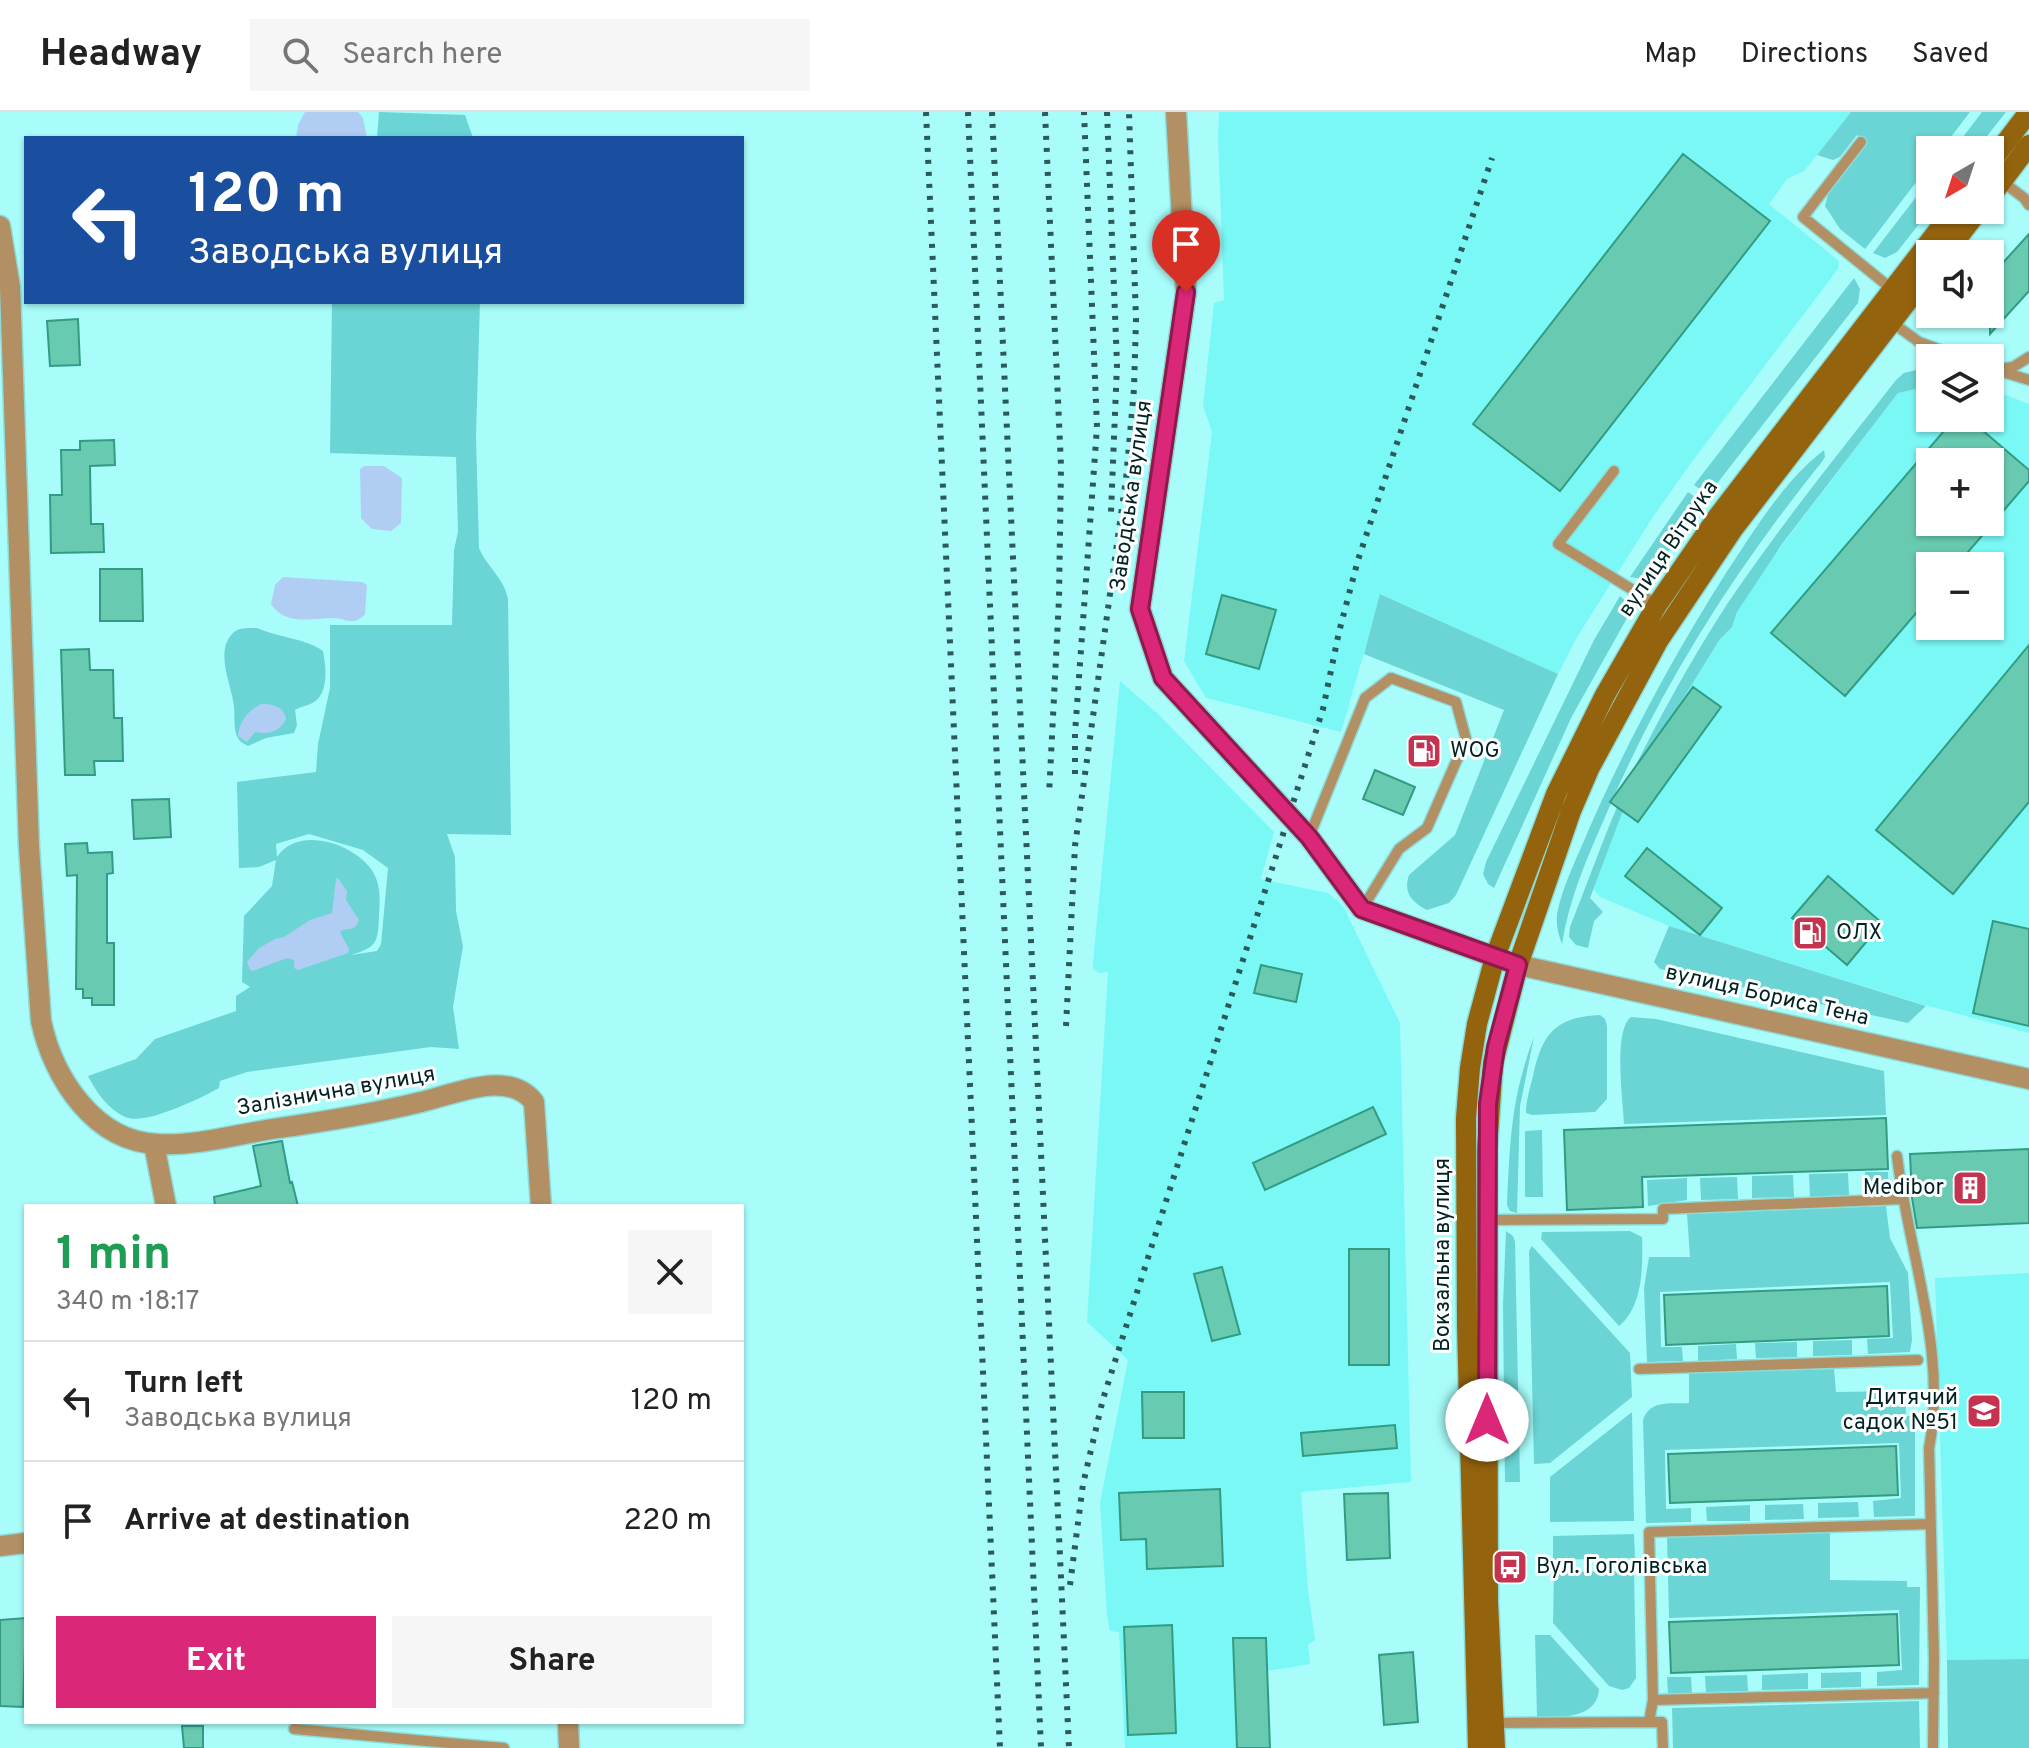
<!DOCTYPE html>
<meta charset="utf-8">
<style>
:root{--surface:#fff;--page:#f6f6f6;--text:#222;--muted:#767676;--line:#e0e0e0;--accent:#db2777}
body{margin:0;font-family:Overpass,sans-serif;background:var(--page);color:var(--text);height:100vh;display:flex;flex-direction:column;font-size:30px;white-space:nowrap}
*{box-sizing:border-box;margin:0}
p{font-size:26px;color:var(--muted)}
.icon{flex:none;width:44px;height:44px;fill:none;stroke:currentColor;stroke-width:2;stroke-linecap:round;stroke-linejoin:round}
.map{position:relative;flex:1;overflow:hidden}
.side{position:absolute;left:24px;top:1092px;width:720px;height:520px;display:flex;flex-direction:column;background:var(--surface);border-radius:0px;box-shadow:0 2px 6px #0004}
.side>*{flex:none}
.hud{position:absolute;left:24px;top:24px;width:720px;height:168px;border-radius:0px;box-shadow:0 2px 6px #0004;background:#1a4fa0;color:#fff;overflow:hidden}
.needle{width:52px;rotate:219deg}
.controls{position:absolute;left:1916px;top:24px;display:grid;gap:16px}
.controls a{display:grid;place-items:center;width:88px;height:88px;border-radius:0px;background:var(--surface);box-shadow:0 2px 6px #0004;font-size:40px}
.pin{position:absolute;display:grid;place-items:center;width:68px;height:68px;color:#fff;margin:-82px -34px;border-radius:50% 50% 50% 0;rotate:-45deg;box-shadow:0 0 8px #0007}
.pin .icon{rotate:45deg}
.me{position:absolute;width:88px;margin:-44px;rotate:0deg;stroke-linejoin:round;filter:drop-shadow(0 0 6px #0008)}
.turn{display:flex;align-items:center;gap:28px;height:168px;padding:0 32px;font-size:36px}
.turn .icon{width:104px;height:104px;stroke-width:2.5}
.turn b{display:block;font-size:56px;line-height:68px}
.round{display:grid;place-items:center;flex:none;width:84px;height:84px;border-radius:0px;background:var(--page)}
.head{display:flex;align-items:center;justify-content:space-between;height:136px;padding:0 32px}
h1{font-size:48px;font-weight:700;line-height:60px;color:#1e9e55}
.primary-button{display:flex;gap:16px;margin-top:auto;padding:16px 32px}
.primary-button a{flex:1;height:92px;border-radius:0px;background:var(--accent);color:#fff;font-size:32px;font-weight:700;line-height:92px;text-align:center}
.primary-button a+a{background:var(--page);color:var(--text)}
ul{padding:0;list-style:none}
li{display:flex;align-items:center;gap:24px;height:120px;padding:0 32px;border-top:2px solid var(--line)}
li div{flex:1}
li b{display:block;font-size:30px}
li em{font-style:normal}
header{display:flex;align-items:center;gap:48px;box-sizing:border-box;height:112px;padding:0 40px;background:var(--surface);border-bottom:2px solid var(--line)}
header strong{font-size:38px}
nav{display:flex;gap:44px;margin-inline-start:auto;font-size:28px}
.search{width:560px;height:72px;background:var(--page);display:flex;align-items:center;gap:20px;box-sizing:border-box;padding:0 28px;border-radius:0px;color:var(--muted);font-size:30px}
.map>svg:first-child{display:block}
</style>
<header>
<strong>Headway</strong>
<div class="search"><svg class="icon" aria-label="search" viewBox="0 0 24 24"><circle cx="10" cy="10" r="6"/><path d="M15 15l6 6"/></svg>Search here</div>
<nav><a>Map</a><a>Directions</a><a>Saved</a></nav>
</header>
<div class="map">
<svg width="2029" height="1636" viewBox="0 0 2029 1636">
<rect width="100%" height="100%" fill="#a8fdfb"/>
<path fill="#7af8f6" fill-rule="evenodd" d="M 1219,0 L 1851,0 L 1804,59 L 1787,67 L 1769,92 L 1839,149 L 1838,157 L 1691,351 L 1653,405 L 1577,525 L 1558,562 L 1381,482 L 1341,620 L 1206,586 L 1184,549 L 1212,320 L 1203,294 L 1214,191 L 1224,188 L 1218,25 Z
M 1930,274 L 1930,306 L 1990,306 L 1990,277 L 2029,292 L 2029,921 L 1921,892 L 1669,814 L 1600,785 L 1593,777 L 1638,659 L 1720,527 L 1732,515 L 1737,500 L 1756,467 L 1898,281 ZM 1930,350 L 1990,350 L 1990,410 L 1930,410 ZM 1930,454 L 1990,454 L 1990,514 L 1930,514 Z
M 1120,569 L 1157,601 L 1274,720 L 1261,767 L 1328,781 L 1343,794 L 1400,911 L 1411,1370 L 1301,1380 L 1308,1477 L 1315,1528 L 1308,1533 L 1310,1552 L 1260,1560 L 1264,1636 L 1125,1636 L 1119,1520 L 1110,1519 L 1107,1503 L 1100,1391 L 1128,1248 L 1087,1210 L 1108,860 L 1099,861 L 1093,857 L 1093,850 Z
M 2029,1161 L 2029,1547 L 1947,1548 L 1935,1166 Z"/>
<path fill="#6ad5d4" fill-rule="evenodd" d="M 379,0 L 465,3 L 473,26 L 377,26 Z
M 1851,0 L 1970,0 L 1941,38 L 1930,38 L 1930,52 L 1865,137 L 1840,117 L 1825,94 L 1828,82 L 1867,30 L 1857,23 L 1840,45 L 1833,48 L 1817,43 Z
M 1982,0 L 2006,0 L 1976,38 L 1953,38 Z
M 1930,67 L 1930,98 L 1897,140 L 1885,146 L 1873,141 Z
M 1854,166 L 1860,177 L 1858,191 L 1708,383 L 1694,373 Z
M 332,190 L 480,190 L 476,324 L 479,436 C 487,455 504,466 508,487 L 511,723 L 447,722 L 455,745 L 456,799 L 463,834 L 453,895 L 459,937 L 431,935 L 247,960 L 220,969 L 219,976 C 201,986 145,1014 125,1005 C 108,997 96,980 88,964 L 136,947 L 155,927 L 236,899 L 236,884 L 250,875 L 242,870 L 244,804 L 272,774 L 276,748 L 259,755 L 239,756 L 237,670 L 316,660 L 318,632 L 330,576 L 330,513 L 452,513 L 454,438 L 458,420 L 456,345 L 330,341 ZM 309,722 L 363,738 L 388,756 L 381,832 L 377,839 L 351,843 C 377,835 378,831 379,803 C 380,788 381,774 373,760 C 355,731 298,713 277,745 L 276,732 Z
M 1924,256 L 1930,257 L 1930,274 L 1898,281 L 1782,432 L 1737,500 L 1732,515 L 1720,527 L 1638,659 L 1590,786 L 1603,800 L 1594,809 L 1588,836 L 1576,833 L 1569,825 L 1570,815 C 1594,755 1615,692 1645,635 C 1674,579 1711,513 1748,462 C 1795,395 1846,332 1896,268 L 1904,261 Z
M 1824,338 L 1825,345 L 1821,351 C 1734,459 1659,577 1605,705 C 1587,746 1569,787 1562,832 C 1558,822 1556,813 1557,802 C 1562,774 1578,744 1589,717 C 1628,628 1674,543 1726,461 C 1755,417 1783,370 1824,338 Z
M 1688,380 L 1703,390 L 1654,461 L 1638,466 L 1630,465 Z
M 1380,482 L 1558,562 L 1456,783 L 1449,791 L 1427,798 C 1412,790 1403,781 1409,763 L 1455,723 L 1504,598 L 1364,542 Z
M 1620,484 L 1629,492 L 1626,508 L 1572,604 L 1494,776 L 1488,772 L 1483,762 L 1486,750 L 1594,528 Z
M 257,516 C 277,525 307,527 323,539 C 326,554 329,581 314,590 C 308,594 301,594 295,598 L 297,613 L 294,621 L 266,626 L 248,634 C 243,631 240,630 238,626 C 233,618 235,604 234,595 C 232,573 214,540 233,521 C 239,515 249,516 257,516 Z
M 1669,814 L 1926,894 L 1908,911 L 1660,857 L 1654,850 Z
M 1600,903 L 1605,907 L 1607,914 L 1607,987 L 1595,1000 L 1532,1003 L 1526,1001 C 1526,989 1530,976 1533,964 C 1542,922 1555,905 1600,903 Z
M 1631,905 L 1656,907 L 1884,959 L 1886,1003 L 1624,1012 C 1623,989 1613,918 1631,905 Z
M 1534,925 L 1520,994 L 1517,1101 L 1510,1099 L 1507,1093 C 1510,1029 1511,986 1534,925 Z
M 1542,1018 L 1543,1085 L 1525,1085 L 1525,1019 Z
M 1865,1060 L 1888,1060 L 1889,1081 L 1866,1082 Z
M 1848,1061 L 1849,1083 L 1810,1085 L 1809,1062 Z
M 1793,1063 L 1794,1085 L 1752,1086 L 1752,1064 Z
M 1737,1065 L 1738,1087 L 1701,1088 L 1700,1066 Z
M 1687,1066 L 1687,1088 L 1648,1094 L 1647,1068 Z
M 1886,1094 L 1890,1126 L 1908,1161 L 1912,1228 L 1910,1240 L 1868,1242 L 1867,1227 L 1893,1226 L 1890,1170 L 1660,1180 L 1661,1235 L 1682,1235 L 1683,1249 L 1647,1250 L 1644,1176 L 1649,1145 L 1690,1145 L 1687,1102 Z
M 1506,1119 L 1513,1124 L 1515,1130 L 1520,1370 L 1505,1370 L 1503,1193 Z
M 1630,1119 L 1642,1125 C 1643,1154 1643,1195 1619,1214 L 1541,1127 L 1542,1120 Z
M 1532,1134 L 1630,1241 L 1632,1285 L 1550,1351 L 1534,1352 L 1529,1139 Z
M 1852,1228 L 1852,1243 L 1813,1244 L 1813,1229 Z
M 1797,1230 L 1797,1245 L 1756,1246 L 1755,1231 Z
M 1736,1232 L 1737,1247 L 1698,1249 L 1698,1234 Z
M 1834,1257 L 1836,1280 L 1905,1279 L 1906,1304 L 1915,1304 L 1915,1404 L 1874,1405 L 1873,1389 L 1901,1386 L 1899,1331 L 1665,1338 L 1666,1397 L 1691,1396 L 1691,1410 L 1646,1411 L 1643,1308 C 1650,1287 1671,1292 1689,1291 L 1689,1261 Z
M 1632,1300 L 1634,1409 L 1550,1410 L 1550,1365 Z
M 1858,1390 L 1859,1405 L 1818,1406 L 1818,1391 Z
M 1803,1392 L 1804,1407 L 1765,1408 L 1765,1393 Z
M 1750,1393 L 1750,1409 L 1707,1409 L 1706,1395 Z
M 1830,1421 L 1830,1468 L 1907,1469 L 1907,1475 L 1920,1475 L 1919,1573 L 1877,1574 L 1877,1560 L 1902,1558 L 1899,1498 L 1669,1506 L 1667,1425 Z
M 1634,1422 L 1635,1446 L 1553,1448 L 1553,1424 Z
M 1634,1459 L 1636,1566 L 1629,1576 L 1622,1578 L 1609,1574 L 1553,1511 L 1554,1460 Z
M 1535,1523 L 1550,1523 L 1599,1577 C 1597,1608 1559,1605 1537,1605 Z
M 2029,1547 L 2029,1636 L 1948,1636 L 1947,1548 Z
M 1861,1560 L 1861,1575 L 1821,1576 L 1821,1561 Z
M 1808,1561 L 1808,1577 L 1762,1578 L 1762,1563 Z
M 1747,1563 L 1748,1579 L 1706,1580 L 1705,1564 Z
M 1667,1565 L 1691,1565 L 1692,1581 L 1668,1581 Z
M 1919,1589 L 1920,1636 L 1673,1636 L 1672,1596 Z"/>
<path fill="#b0cef3" d="M 305,0 L 358,0 L 363,6 L 367,26 L 296,26 L 298,13 Z
M 364,354 L 384,354 L 402,366 L 401,411 L 391,419 L 372,417 L 361,406 L 360,357 Z
M 283,465 L 362,470 L 367,473 L 365,502 C 352,516 346,505 330,506 C 310,507 284,513 271,492 L 275,473 Z
M 261,592 C 272,592 284,594 286,607 C 280,620 268,623 255,620 L 247,630 L 238,624 C 239,609 248,599 261,592 Z
M 338,766 L 347,779 L 346,788 L 359,808 C 355,821 348,814 340,820 L 349,837 L 348,841 L 298,858 L 294,856 L 294,848 L 287,846 L 253,859 L 250,858 L 247,850 L 259,836 L 275,827 L 284,825 L 310,808 L 332,801 L 336,767 Z"/>
<path fill="#68cbb1" stroke="#319c83" stroke-width="2" fill-rule="evenodd" d="M 1683,42 L 1770,109 L 1560,379 L 1473,312 Z
M 2029,122 L 2029,179 L 1990,222 L 1990,165 Z
M 78,207 L 80,253 L 50,254 L 47,209 Z
M 1955,306 L 1968,306 L 2029,358 L 2029,369 L 1956,454 L 1930,454 L 1930,485 L 1845,584 L 1771,521 ZM 1930,350 L 1990,350 L 1990,410 L 1930,410 Z
M 114,328 L 115,353 L 90,354 L 91,412 L 103,412 L 104,440 L 51,441 L 50,383 L 62,383 L 61,338 L 80,338 L 80,329 Z
M 100,457 L 142,457 L 143,509 L 100,509 Z
M 1222,483 L 1276,498 L 1259,557 L 1206,542 Z
M 2029,533 L 2029,690 L 1953,782 L 1876,718 Z
M 89,537 L 90,558 L 113,558 L 114,606 L 122,606 L 123,649 L 94,649 L 95,663 L 65,663 L 61,538 Z
M 1693,575 L 1721,595 L 1638,710 L 1610,690 Z
M 1375,658 L 1415,675 L 1403,703 L 1363,687 Z
M 169,687 L 171,725 L 134,727 L 132,688 Z
M 87,731 L 88,741 L 112,740 L 113,761 L 107,762 L 107,831 L 114,831 L 114,893 L 92,893 L 92,886 L 83,886 L 83,877 L 76,877 L 77,763 L 67,764 L 65,732 Z
M 1647,736 L 1722,796 L 1700,823 L 1625,764 Z
M 1828,764 L 1882,811 L 1847,853 L 1792,806 Z
M 1993,809 L 2029,817 L 2029,914 L 1973,901 Z
M 1261,853 L 1302,862 L 1296,890 L 1254,881 Z
M 1373,995 L 1386,1022 L 1265,1078 L 1253,1051 Z
M 1886,1006 L 1888,1057 L 1642,1065 L 1643,1095 L 1567,1098 L 1564,1018 Z
M 282,1029 L 290,1071 L 292,1070 L 298,1094 L 215,1094 L 214,1085 L 261,1074 L 253,1034 Z
M 2029,1037 L 2029,1111 L 1917,1116 L 1912,1086 L 1910,1042 Z
M 1349,1137 L 1389,1137 L 1389,1253 L 1349,1253 Z
M 1222,1155 L 1240,1222 L 1212,1229 L 1194,1162 Z
M 1887,1174 L 1889,1224 L 1666,1233 L 1664,1183 Z
M 1142,1280 L 1184,1280 L 1184,1326 L 1143,1326 Z
M 1395,1313 L 1397,1336 L 1303,1344 L 1301,1321 Z
M 1896,1334 L 1898,1383 L 1670,1391 L 1668,1342 Z
M 1220,1377 L 1223,1454 L 1147,1457 L 1146,1427 L 1121,1428 L 1119,1381 Z
M 1388,1381 L 1390,1446 L 1347,1448 L 1344,1382 Z
M 1897,1502 L 1899,1553 L 1671,1561 L 1669,1510 Z
M 26,1506 L 23,1595 L 0,1594 L 0,1508 Z
M 1172,1513 L 1176,1621 L 1128,1623 L 1124,1515 Z
M 1233,1526 L 1266,1526 L 1270,1636 L 1237,1636 Z
M 1413,1540 L 1418,1610 L 1384,1613 L 1379,1543 Z
M 182,1614 L 203,1614 L 203,1636 L 184,1636 Z"/>
<g fill="none" stroke-linecap="round" stroke-linejoin="round">
<defs>
<path id="service" d="M 1861,30 L 1803,105 L 1893,178
M 1990,60 L 2024,86 L 2029,93
M 1890,209 L 1919,230 L 1963,246
M 1990,256 L 2029,268
M 1998,257 L 2013,255 L 2029,245
M 1614,359 L 1558,432 L 1659,494
M 1309,725 L 1365,586 L 1391,566 L 1456,590 L 1466,627 L 1427,716 L 1399,737 L 1362,797
M 1897,1044 C 1908,1140 1948,1240 1929,1336 L 1934,1547 L 1933,1636
M 1487,1108 L 1663,1107 L 1663,1097 L 1902,1087
M 1639,1257 L 1918,1248
M 1653,1588 L 1934,1581
M 1649,1610 L 1653,1588 L 1649,1420 L 1930,1412
M 1494,1611 L 1662,1610 L 1663,1636
M 294,1617 L 504,1636"/>
<path id="minor" d="M 1176,0 L 1186,180 L 1140,497 L 1163,566 L 1309,725 L 1362,797 L 1495,845
M 0,114 L 10,175 L 29,735 L 41,909 C 53,965 94,1030 158,1032 C 195,1034 235,1023 272,1017 C 322,1010 372,1002 421,990 C 456,982 508,957 534,990 L 541,1094
M 154,1032 L 166,1094
M 0,1434 L 26,1431
M 568,1610 L 569,1636"/>
<path id="tertiary" d="M 1495,845 L 1518,853 L 2029,967"/>
<path id="secondary" d="M 1990,51 L 2029,0
M 1990,85 L 2029,33
M 1945,142 L 1979,98
M 1478,1636 L 1467,1213 L 1466,1006 L 1470,956 L 1477,912 L 1495,845 L 1556,682 L 1605,583 L 1657,493 L 1719,403 L 1954,98
M 1495,1636 L 1488,1490 L 1487,1037 L 1493,951 L 1518,853 L 1571,699 L 1589,657 L 1658,529 L 1733,417 L 1930,160"/>
</defs>
<use href="#service" stroke="#8ddad8" stroke-width="13"/>
<use href="#minor" stroke="#8ddad8" stroke-width="23"/>
<use href="#tertiary" stroke="#8ddad8" stroke-width="23"/>
<use href="#secondary" stroke="#8ddad8" stroke-width="23"/>
<use href="#service" stroke="#b29063" stroke-width="10"/>
<use href="#minor" stroke="#b29063" stroke-width="20"/>
<use href="#tertiary" stroke="#b29063" stroke-width="20"/>
<use href="#secondary" stroke="#94630d" stroke-width="20"/>
<path stroke="#2a5a59" stroke-width="6" stroke-dasharray="4 8" stroke-linecap="butt" d="M 926,0 L 1000,1636
M 968,0 L 1041,1636
M 992,0 L 1069,1636
M 1045,0 L 1061,354 L 1059,487 L 1049,683
M 1107,0 L 1117,252 L 1111,400
M 1075,662 L 1075,621 L 1097,315 L 1084,0
M 1066,914 L 1075,734 L 1126,367 L 1134,277 L 1136,208 L 1129,0
M 1070,1473 L 1083,1372 L 1103,1287 L 1323,597 L 1339,520 L 1358,448 L 1492,46"/>
</g>
<g fill="none" stroke-linecap="round" stroke-linejoin="round">
<defs>
<path id="route" d="M 1186,180 L 1140,497 L 1163,566 L 1309,725 L 1362,797 L 1518,853 L 1496,935 L 1488,992 L 1487,1308"/>
</defs>
<use href="#route" stroke="#8e194d" stroke-width="20"/>
<use href="#route" stroke="#db2777" stroke-width="14"/>
</g>
<defs>
<symbol id="fuel-square" viewBox="-11 -11 22 22"><rect x="-9" y="-9" width="18" height="18" rx="4" fill="#c43450" stroke="#fff"/><path d="M-5.5-6h7V0h2V4h1.3V-2.5L3-4.5l.8-.8L6-3V5H2.5V1h-1V6h-7ZM-4.2-4.7v3.2H.2V-4.7Z" fill="#fff"/></symbol>
<symbol id="building-square" viewBox="-11 -11 22 22"><rect x="-9" y="-9" width="18" height="18" rx="4" fill="#c43450" stroke="#fff"/><path d="M-4-6H4V6H1V3H-1V6H-4ZM-2.5-4.3h1.7v1.8h-1.7ZM.8-4.3h1.7v1.8H.8ZM-2.5-1h1.7V.8h-1.7ZM.8-1h1.7V.8H.8Z" fill="#fff"/></symbol>
<symbol id="school-square" viewBox="-11 -11 22 22"><rect x="-9" y="-9" width="18" height="18" rx="4" fill="#c43450" stroke="#fff"/><path d="M0-5L7-2L0 1L-7-2ZM-4 1L0 2.5L4 1V4Q0 6-4 4Z" fill="#fff"/></symbol>
<symbol id="bus-square" viewBox="-11 -11 22 22"><rect x="-9" y="-9" width="18" height="18" rx="4" fill="#c43450" stroke="#fff"/><path d="M-5-6H5V4H4V6H2V4H-2V6H-4V4H-5ZM-3.5-4V0h7V-4ZM-3.5 1.2v1.5H-2V1.2ZM2 1.2v1.5H3.5V1.2Z" fill="#fff"/></symbol>
</defs>
<g fill-rule="evenodd">
<use href="#fuel-square" x="1404" y="619" width="40" height="40"/>
<use href="#fuel-square" x="1790" y="801" width="40" height="40"/>
<use href="#building-square" x="1950" y="1056" width="40" height="40"/>
<use href="#school-square" x="1964" y="1279" width="40" height="40"/>
<use href="#bus-square" x="1490" y="1435" width="40" height="40"/>
</g>
<g text-anchor="middle" dominant-baseline="central" stroke-width="6" stroke-linejoin="round" paint-order="stroke">
<g font-size="22" fill="#002323" stroke="#fff">
<text transform="translate(1132 384) rotate(-82)">Заводська вулиця</text>
<text transform="translate(1669 437) rotate(-56)">вулиця Вітрука</text>
<text transform="translate(1767 884) rotate(13)">вулиця Бориса Тена</text>
<text transform="translate(336 980) rotate(-10)">Залізнична вулиця</text>
<text transform="translate(1443 1143) rotate(-90)">Вокзальна вулиця</text>
</g>
<g font-size="22" fill="#002323" stroke="#fff" text-anchor="start">
<text x="1450" y="639">WOG</text>
<text x="1836" y="821">ОЛХ</text>
<text x="1944" y="1076" text-anchor="end">Medibor</text>
<text x="1958" y="1286" text-anchor="end">Дитячий<tspan x="1958" dy="25">садок №51</tspan></text>
<text x="1536" y="1455">Вул. Гоголівська</text>
</g>
</g>
</svg>
<div class="controls">
<a><svg class="needle" viewBox="-14 -14 28 28"><path d="M0-13l5 13h-10z" fill="#e53935"/><path d="M0 13l5-13h-10z" fill="#767676"/></svg></a>
<a><svg class="icon" aria-label="sound" viewBox="0 0 24 24"><path d="M4 9h4l5-4v14l-5-4H4zM17 9q2 3 0 6"/></svg></a>
<a><svg class="icon" aria-label="layers" viewBox="0 0 24 24"><path d="M12 4l9 5-9 5-9-5zM3 14l9 5 9-5"/></svg></a>
<a>+</a>
<a>−</a>
</div>
<div class="pin" style="left:1186px;top:180px;background:#d93025"><svg class="icon" aria-label="arrive" viewBox="0 0 24 24"><path d="M6 21V4h12l-3 4 3 4H6"/></svg></div>
<svg class="me" style="left:1487px;top:1308px" viewBox="-20 -20 40 40"><circle r="19" fill="#fff"/><path d="M0-13L10 11 0 6-10 11z" fill="#db2777"/></svg>
<div class="hud">
<div class="turn"><svg class="icon" aria-label="left" viewBox="0 0 24 24"><path d="M17 20v-9H6M10 6l-5 5 5 5"/></svg><div><b>120 m</b>Заводська вулиця</div></div>
</div>
<section class="side">
<div class="head"><div><h1>1 min</h1><p>340 m · 18:17</p></div><a class="round"><svg class="icon" aria-label="close" viewBox="0 0 24 24"><path d="M6 6l12 12M18 6L6 18"/></svg></a></div>
<ul>
<li><svg class="icon" aria-label="left" viewBox="0 0 24 24"><path d="M17 20v-9H6M10 6l-5 5 5 5"/></svg><div><b>Turn left</b><p>Заводська вулиця</p></div><em>120 m</em></li>
<li><svg class="icon" aria-label="arrive" viewBox="0 0 24 24"><path d="M6 21V4h12l-3 4 3 4H6"/></svg><div><b>Arrive at destination</b></div><em>220 m</em></li>
</ul>
<div class="primary-button"><a>Exit</a><a>Share</a></div>
</section>
</div>
